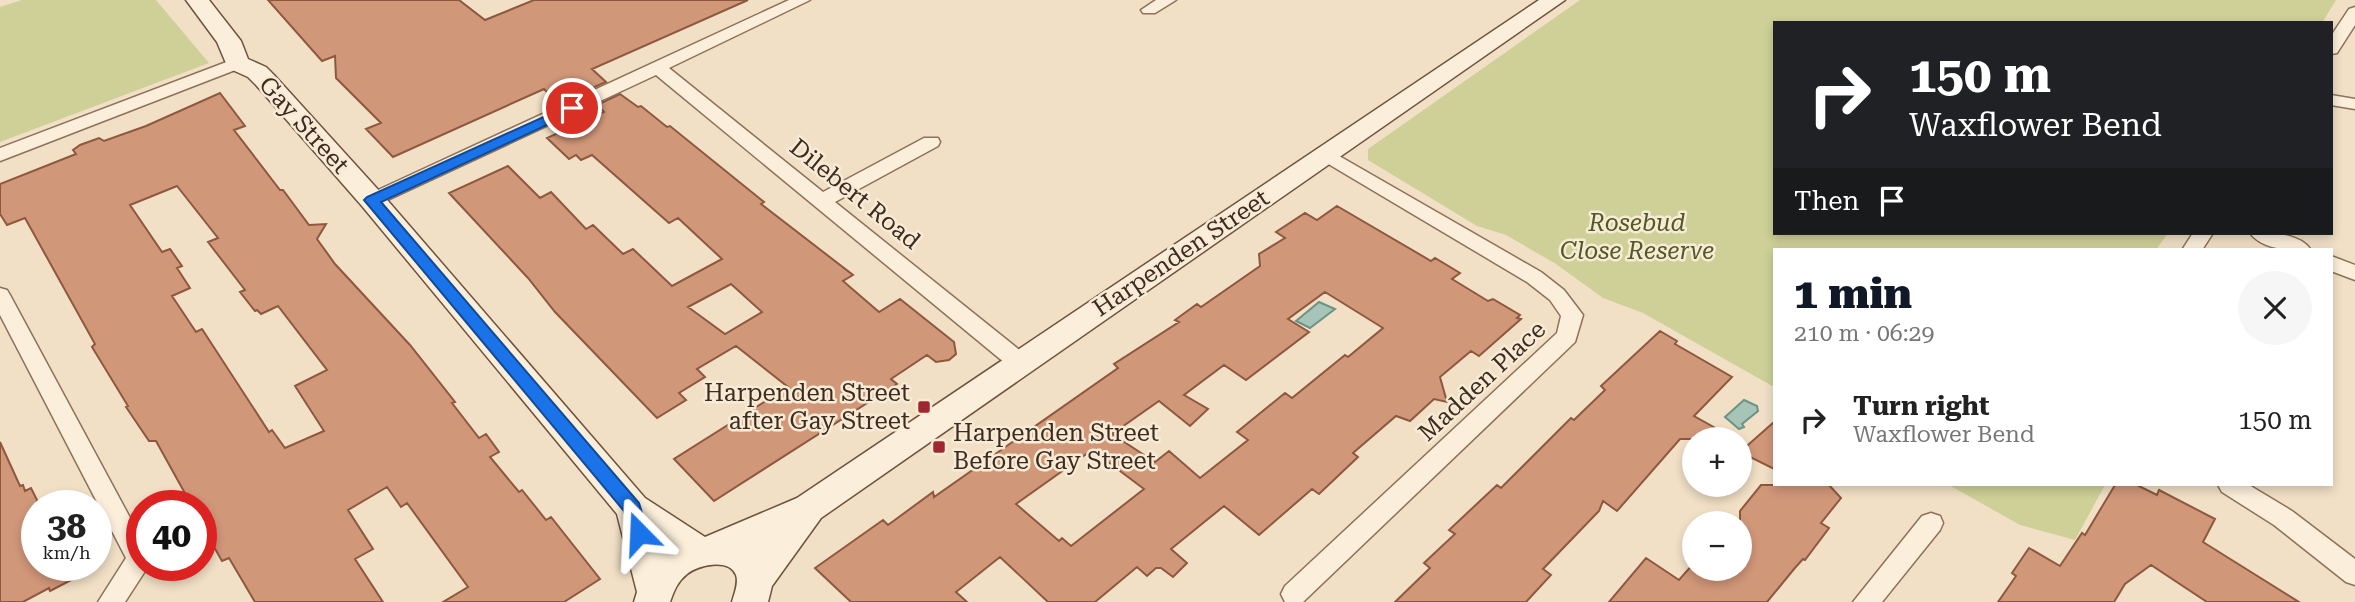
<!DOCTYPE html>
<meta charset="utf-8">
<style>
:root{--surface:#fff;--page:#f6f6f6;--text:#222;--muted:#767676;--accent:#111827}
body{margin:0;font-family:"Roboto Serif",serif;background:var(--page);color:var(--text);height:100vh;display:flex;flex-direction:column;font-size:26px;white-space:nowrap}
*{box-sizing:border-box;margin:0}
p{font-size:23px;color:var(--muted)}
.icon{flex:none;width:38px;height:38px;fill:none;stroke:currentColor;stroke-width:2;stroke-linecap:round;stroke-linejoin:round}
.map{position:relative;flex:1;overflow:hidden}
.panel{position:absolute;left:1773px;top:248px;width:560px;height:238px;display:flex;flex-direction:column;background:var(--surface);border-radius:0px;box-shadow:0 4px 10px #0003}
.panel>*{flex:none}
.banner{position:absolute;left:1773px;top:21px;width:560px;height:214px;border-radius:0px;box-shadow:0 4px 10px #0003;background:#202124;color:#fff;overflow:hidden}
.controls{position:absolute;left:1682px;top:427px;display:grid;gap:14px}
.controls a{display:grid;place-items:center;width:70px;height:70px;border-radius:50%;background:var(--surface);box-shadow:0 4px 10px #0003;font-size:35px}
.speed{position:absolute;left:21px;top:490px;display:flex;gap:14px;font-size:35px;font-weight:700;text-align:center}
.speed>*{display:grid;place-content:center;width:91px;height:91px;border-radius:50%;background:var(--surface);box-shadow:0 4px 10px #0003;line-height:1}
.speed small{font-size:18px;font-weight:400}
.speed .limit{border:10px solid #d22;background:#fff;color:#111}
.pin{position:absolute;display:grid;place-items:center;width:60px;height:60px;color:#fff;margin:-30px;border:4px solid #fff;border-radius:50%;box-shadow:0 2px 7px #0007}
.me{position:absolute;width:77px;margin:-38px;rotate:339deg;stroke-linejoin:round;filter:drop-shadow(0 0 5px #0008)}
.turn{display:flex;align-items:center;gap:24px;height:147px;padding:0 21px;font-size:32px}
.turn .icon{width:91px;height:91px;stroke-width:2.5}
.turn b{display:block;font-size:49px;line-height:60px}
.then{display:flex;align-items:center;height:66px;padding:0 21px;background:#0003;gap:14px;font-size:26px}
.round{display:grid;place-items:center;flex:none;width:74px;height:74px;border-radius:37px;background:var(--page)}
.summary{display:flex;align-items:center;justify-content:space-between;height:119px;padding:0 21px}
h1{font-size:42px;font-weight:800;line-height:52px;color:var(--accent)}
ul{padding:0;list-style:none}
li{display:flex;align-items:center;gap:21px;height:105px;padding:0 21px}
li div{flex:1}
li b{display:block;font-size:26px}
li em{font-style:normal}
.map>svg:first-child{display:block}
</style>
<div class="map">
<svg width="2355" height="602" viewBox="0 0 2355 602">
<rect width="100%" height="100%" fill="#f1e0c6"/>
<path fill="#ced098" d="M 22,0 L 156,0 L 209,63 L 0,142 L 0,7 Z
M 1580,0 L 2336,0 L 2322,23 L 1774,23 L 1774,233 L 2168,233 L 2156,250 L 1774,250 L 1774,387 L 1643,313 L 1603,298 L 1556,264 L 1506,235 L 1477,226 L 1368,160 L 1368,149 Z
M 1949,485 L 2105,485 L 2075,540 L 2020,525 Z"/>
<path fill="#a7c4b9" stroke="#6d9387" stroke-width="2" d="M 1319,302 L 1335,309 L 1310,328 L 1296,321 Z
M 1744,400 L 1757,406 L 1758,411 L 1742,424 L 1744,427 L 1739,429 L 1725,417 Z"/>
<path fill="#d19779" stroke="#8e583e" stroke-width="2" fill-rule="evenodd" d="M 268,0 L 459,0 L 485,20 L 534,0 L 748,0 L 592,69 L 606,82 L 583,92 L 571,82 L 547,92 L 544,89 L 393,157 L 366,129 L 381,123 L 336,78 L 335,56 L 322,61 Z
M 220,93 L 245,126 L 234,130 L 280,190 L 283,190 L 309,225 L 326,224 L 317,239 L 335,264 L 410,345 L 455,402 L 452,403 L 479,438 L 486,434 L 499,452 L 490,457 L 519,492 L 522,490 L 546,520 L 551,517 L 600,579 L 564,602 L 443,602 L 468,587 L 407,503 L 401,507 L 387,487 L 348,510 L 373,549 L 355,559 L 383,602 L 255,602 L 229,558 L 222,561 L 201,524 L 201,506 L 192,506 L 156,441 L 149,441 L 126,407 L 128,406 L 92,347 L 95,344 L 25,218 L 7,225 L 0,214 L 0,184 L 76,154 L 73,150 L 80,145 L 99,138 L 104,141 L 146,126 ZM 177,186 L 218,238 L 208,242 L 245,290 L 240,292 L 255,311 L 257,310 L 261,314 L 278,306 L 327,370 L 295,386 L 324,431 L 285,448 L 272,430 L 269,432 L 202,329 L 196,332 L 172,296 L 190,288 L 177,268 L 182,266 L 170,249 L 162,252 L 130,205 Z
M 620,94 L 638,107 L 641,106 L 667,127 L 670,126 L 764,202 L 761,204 L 853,275 L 843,281 L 879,312 L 900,299 L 954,342 L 956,354 L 949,360 L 936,362 L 927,355 L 891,379 L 897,384 L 714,501 L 674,459 L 788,387 L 736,346 L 697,369 L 705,377 L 679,393 L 686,400 L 657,418 L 555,312 L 528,278 L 449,193 L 508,166 L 540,198 L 551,192 L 586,229 L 593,225 L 623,254 L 633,249 L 672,286 L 722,259 L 678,218 L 669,223 L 592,155 L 581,160 L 576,155 L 569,159 L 547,138 L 604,112 L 597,105 ZM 731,284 L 762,312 L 725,334 L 688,307 Z
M 1337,206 L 1431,261 L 1435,258 L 1460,273 L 1452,279 L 1488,301 L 1493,299 L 1520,315 L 1517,318 L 1521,319 L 1479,356 L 1471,351 L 1440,377 L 1447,402 L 1434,399 L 1410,421 L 1396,416 L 1353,453 L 1358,457 L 1319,494 L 1312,489 L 1259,535 L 1224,506 L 1171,549 L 1187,563 L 1173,577 L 1161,568 L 1156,568 L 1147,576 L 1137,567 L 1095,602 L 1048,602 L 1000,557 L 956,592 L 967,602 L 851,602 L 815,568 L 883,520 L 888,525 L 933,492 L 934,497 L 1118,368 L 1114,364 L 1179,322 L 1175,320 L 1197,304 L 1201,307 L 1260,266 L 1259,254 L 1285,238 L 1276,232 L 1305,213 L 1317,220 ZM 1325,292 L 1383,328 L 1348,357 L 1345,355 L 1292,398 L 1285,393 L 1237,432 L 1248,440 L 1200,478 L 1169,451 L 1155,462 L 1112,434 L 1159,401 L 1190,426 L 1208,409 L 1184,395 L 1224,365 L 1246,380 L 1309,332 L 1288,319 ZM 1092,450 L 1144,489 L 1071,546 L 1062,538 L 1059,541 L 1016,504 Z
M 1660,331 L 1677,341 L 1675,344 L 1732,377 L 1694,416 L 1735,439 L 1680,439 L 1617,511 L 1603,501 L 1599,511 L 1543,569 L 1551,575 L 1526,602 L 1395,602 L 1430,568 L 1424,563 L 1455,534 L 1449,530 L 1497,485 L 1501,488 L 1571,418 L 1574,420 L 1605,390 L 1601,386 Z
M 1774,422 L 1774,469 L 1740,452 Z
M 0,442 L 20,486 L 23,485 L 25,491 L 31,488 L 37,500 L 37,565 L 100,565 L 50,591 L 49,588 L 23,602 L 0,602 Z
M 1761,485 L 1829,485 L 1841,498 L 1821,523 L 1829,528 L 1805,560 L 1803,559 L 1794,569 L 1767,602 L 1609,602 L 1646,558 L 1679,580 L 1694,563 L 1694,569 L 1740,569 L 1740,511 Z
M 2115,485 L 2137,485 L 2157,495 L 2159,490 L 2215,519 L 2203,542 L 2299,602 L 2207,602 L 2151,565 L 2125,584 L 2114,602 L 1998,602 L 2016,576 L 2012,573 L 2029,548 L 2060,566 L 2082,533 L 2085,535 Z"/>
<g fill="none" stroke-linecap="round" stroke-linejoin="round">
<defs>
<path id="street" d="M 789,0 L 810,0 L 669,68 L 823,192 L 924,138 L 938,138 L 940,142 L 938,146 L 835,202 L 1027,356 L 1030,362 L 1027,368 L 1019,370 L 1011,368 L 656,75 L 379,204 L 365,204 L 362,200 L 365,196 Z
M 1156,0 L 1176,0 L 1155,13 L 1143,13 L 1141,10 Z
M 2355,7 L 2355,25 L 2337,53 L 2331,54 L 2331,36 L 2349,9 Z
M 237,58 L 246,63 L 243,67 L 0,161 L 0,148 Z
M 2331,95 L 2355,99 L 2355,109 L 2331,105 Z
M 1327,149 L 1541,272 L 1564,290 L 1583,315 L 1575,342 L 1303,602 L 1285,602 L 1281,594 L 1285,586 L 1557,333 L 1561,316 L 1550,300 L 1527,282 L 1320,159 L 1318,155 Z
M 2193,233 L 2213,233 L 2202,250 L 2182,250 Z
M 2250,233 C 2268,232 2300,233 2311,250 C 2292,251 2262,250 2250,233 Z
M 2331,256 L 2355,265 L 2355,280 L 2331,271 Z
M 0,288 L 7,290 L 10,295 L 142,540 L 142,565 L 149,565 L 125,602 L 98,602 L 126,558 L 0,315 Z
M 2218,485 L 2249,485 L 2292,511 L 2355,559 L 2355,585 L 2346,582 L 2274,525 L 2222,492 Z
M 1931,513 L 1940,516 L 1943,523 L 1940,530 L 1882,602 L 1853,602 L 1922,516 Z"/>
<path id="secondary" d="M 186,0 L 209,0 L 241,41 L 248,59 L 266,67 L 274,75 L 382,194 L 645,498 L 705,537 L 797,498 L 1539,0 L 1565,0 L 821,518 L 772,586 L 768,602 L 732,602 C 734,594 739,583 736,575 C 729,558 698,565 687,574 C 677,582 674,591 670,602 L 634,602 L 637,592 L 617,514 L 362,206 L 256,85 L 248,77 L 228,68 L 217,42 ZM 660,544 L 668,550 L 662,552 Z"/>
</defs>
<use href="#street" stroke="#8e715a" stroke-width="3"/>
<use href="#secondary" stroke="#6f523d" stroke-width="3"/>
<use href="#street" fill="#fbeeda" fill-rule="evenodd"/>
<use href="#secondary" fill="#fbeeda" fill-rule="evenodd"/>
</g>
<path fill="#1a73e8" stroke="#114b97" stroke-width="2" d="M 572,104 L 579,108 L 577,111 L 381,202 L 639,503 L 648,533 L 646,538 L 639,541 L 632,538 L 624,511 L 364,200 L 367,197 Z"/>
<g fill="#a02631" stroke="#f8ebd6" stroke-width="2.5">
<rect x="917" y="400" width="14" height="14" rx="3.5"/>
<rect x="932" y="440" width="14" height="14" rx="3.5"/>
</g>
<g text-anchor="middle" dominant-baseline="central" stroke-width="5" stroke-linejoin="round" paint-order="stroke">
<g font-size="24" fill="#3d2b1f" stroke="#f8ebd6">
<text transform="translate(304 125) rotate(48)">Gay Street</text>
<text transform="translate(855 194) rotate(39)">Dilebert Road</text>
<text transform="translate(1181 253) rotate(-34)">Harpenden Street</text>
<text transform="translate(1482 381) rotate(-43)">Madden Place</text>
</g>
<g font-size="24" font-style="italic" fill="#515a24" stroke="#f8ebd6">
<text x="1637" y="223">Rosebud<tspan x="1637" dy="28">Close Reserve</tspan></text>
</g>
<g font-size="24" fill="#3d2b1f" stroke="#f8ebd6" text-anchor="end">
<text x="910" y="393">Harpenden Street<tspan x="910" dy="28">after Gay Street</tspan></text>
<text x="953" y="433" text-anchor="start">Harpenden Street<tspan x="953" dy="28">Before Gay Street</tspan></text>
</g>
</g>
</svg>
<div class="controls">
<a>+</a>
<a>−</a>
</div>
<div class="speed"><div>38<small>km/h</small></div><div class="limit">40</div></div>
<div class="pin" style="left:572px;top:108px;background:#d93025"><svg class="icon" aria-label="arrive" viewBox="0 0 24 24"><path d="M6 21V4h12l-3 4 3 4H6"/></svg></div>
<svg class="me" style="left:639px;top:533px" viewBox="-20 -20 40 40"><path d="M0-17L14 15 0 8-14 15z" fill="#1a73e8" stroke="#fff" stroke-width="4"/></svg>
<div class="banner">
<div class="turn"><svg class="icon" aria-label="right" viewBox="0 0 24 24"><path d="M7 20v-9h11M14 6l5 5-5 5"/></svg><div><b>150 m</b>Waxflower Bend</div></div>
<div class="then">Then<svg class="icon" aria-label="arrive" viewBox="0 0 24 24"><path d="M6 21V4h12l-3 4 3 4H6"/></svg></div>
</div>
<section class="panel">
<div class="summary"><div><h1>1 min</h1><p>210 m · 06:29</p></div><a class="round"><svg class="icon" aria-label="close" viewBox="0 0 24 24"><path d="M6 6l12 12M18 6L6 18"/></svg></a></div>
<ul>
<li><svg class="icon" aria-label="right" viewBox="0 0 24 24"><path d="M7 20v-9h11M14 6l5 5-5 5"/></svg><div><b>Turn right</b><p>Waxflower Bend</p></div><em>150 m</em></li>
</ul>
</section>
</div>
